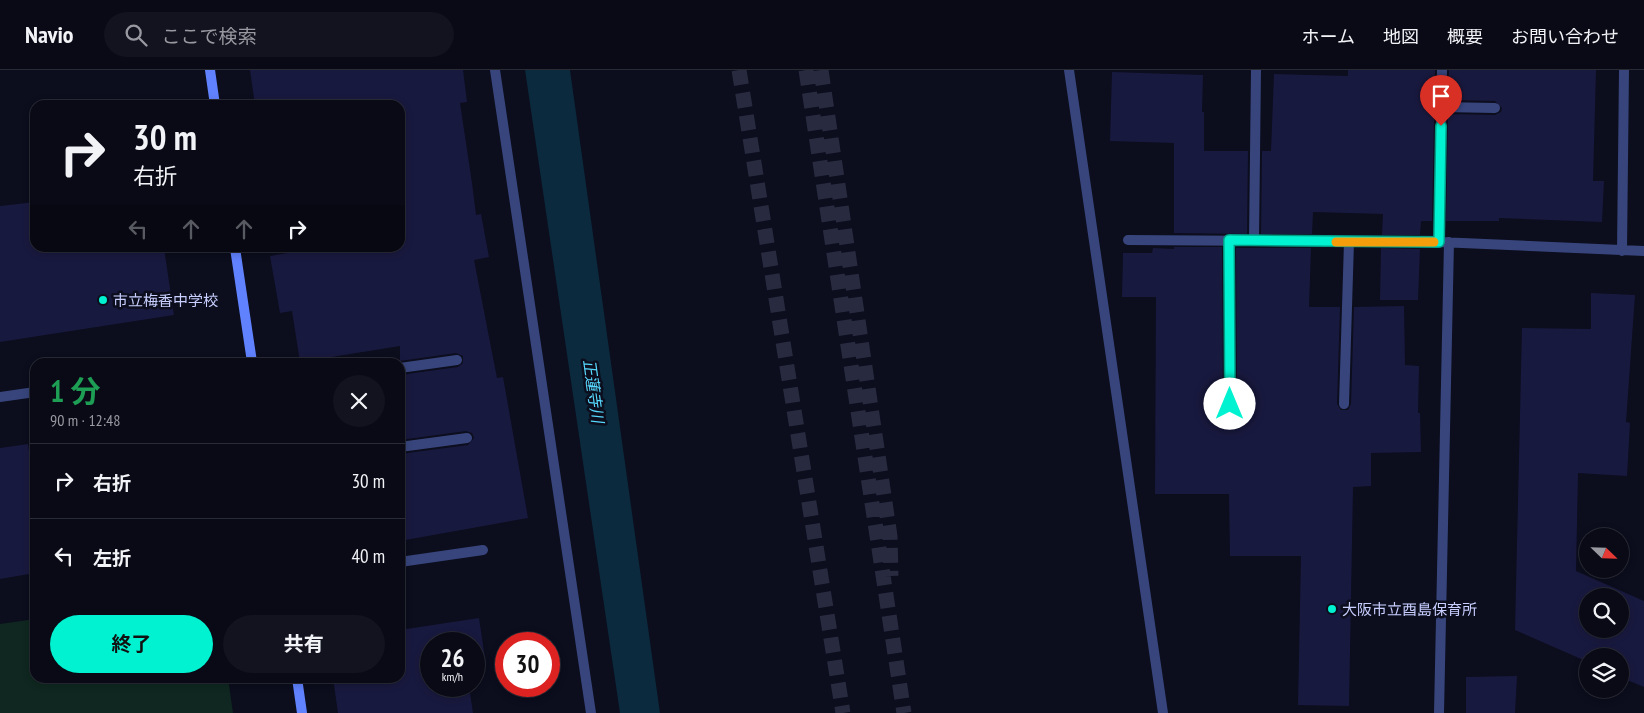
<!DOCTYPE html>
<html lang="ja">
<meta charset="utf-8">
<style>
:root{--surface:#090a16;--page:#12131f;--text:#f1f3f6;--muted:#999aa1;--line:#292b35;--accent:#01f2d0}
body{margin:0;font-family:"PT Sans Narrow","Noto Sans JP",sans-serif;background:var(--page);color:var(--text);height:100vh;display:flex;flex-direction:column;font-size:19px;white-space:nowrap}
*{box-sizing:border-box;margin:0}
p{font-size:16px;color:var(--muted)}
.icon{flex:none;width:28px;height:28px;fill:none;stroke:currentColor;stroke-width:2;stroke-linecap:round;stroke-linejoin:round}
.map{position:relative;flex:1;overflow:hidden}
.drawer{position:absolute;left:30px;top:288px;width:375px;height:325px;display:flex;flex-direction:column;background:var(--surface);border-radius:15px;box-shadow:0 2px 8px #0003,0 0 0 1px var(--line)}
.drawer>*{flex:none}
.banner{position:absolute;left:30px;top:30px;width:375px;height:152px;border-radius:15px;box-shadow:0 2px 8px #0003,0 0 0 1px var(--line);background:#090a16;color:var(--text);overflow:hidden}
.needle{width:32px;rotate:113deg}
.tools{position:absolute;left:1579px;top:458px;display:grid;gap:10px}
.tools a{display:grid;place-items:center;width:50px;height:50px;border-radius:50%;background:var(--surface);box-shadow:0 2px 8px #0003,0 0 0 1px var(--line);font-size:25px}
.speed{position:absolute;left:420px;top:562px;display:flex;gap:10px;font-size:25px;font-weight:700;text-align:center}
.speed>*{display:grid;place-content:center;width:65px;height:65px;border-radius:50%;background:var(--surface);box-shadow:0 2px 8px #0003,0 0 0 1px var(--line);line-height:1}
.speed small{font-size:12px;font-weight:400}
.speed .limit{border:8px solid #d22;background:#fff;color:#111}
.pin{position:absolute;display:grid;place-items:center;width:42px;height:42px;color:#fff;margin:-51px -21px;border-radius:50% 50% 50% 0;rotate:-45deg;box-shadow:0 0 5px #0007}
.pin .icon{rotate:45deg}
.me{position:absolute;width:55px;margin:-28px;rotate:0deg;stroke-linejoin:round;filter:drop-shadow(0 0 4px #0008)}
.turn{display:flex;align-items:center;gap:18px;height:105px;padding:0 20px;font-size:22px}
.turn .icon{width:65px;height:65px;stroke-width:2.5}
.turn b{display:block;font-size:35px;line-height:42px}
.lanes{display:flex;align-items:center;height:48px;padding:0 20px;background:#0003;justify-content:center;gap:25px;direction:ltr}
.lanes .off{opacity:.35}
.round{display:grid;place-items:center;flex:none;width:52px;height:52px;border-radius:26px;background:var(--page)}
.head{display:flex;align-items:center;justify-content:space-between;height:85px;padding:0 20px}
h1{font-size:30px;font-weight:700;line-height:38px;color:#1e9e55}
.button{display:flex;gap:10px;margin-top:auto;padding:10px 20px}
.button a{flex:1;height:58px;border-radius:30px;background:var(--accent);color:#111;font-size:20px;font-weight:700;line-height:58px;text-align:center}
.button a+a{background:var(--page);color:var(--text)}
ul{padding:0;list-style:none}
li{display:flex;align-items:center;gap:15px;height:75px;padding:0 20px;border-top:1px solid var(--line)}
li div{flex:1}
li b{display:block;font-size:19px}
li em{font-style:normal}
header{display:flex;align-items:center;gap:30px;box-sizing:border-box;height:70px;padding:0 25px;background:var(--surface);border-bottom:1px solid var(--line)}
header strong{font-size:24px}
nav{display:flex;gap:28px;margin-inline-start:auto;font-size:18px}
.search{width:350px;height:45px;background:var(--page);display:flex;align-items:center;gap:12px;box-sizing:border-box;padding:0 18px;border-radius:28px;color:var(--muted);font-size:19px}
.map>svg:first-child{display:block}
</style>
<header>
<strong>Navio</strong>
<div class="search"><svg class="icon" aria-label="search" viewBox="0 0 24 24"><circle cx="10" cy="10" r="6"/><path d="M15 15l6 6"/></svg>ここで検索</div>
<nav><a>ホーム</a><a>地図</a><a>概要</a><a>お問い合わせ</a></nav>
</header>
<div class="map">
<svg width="1644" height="643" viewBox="0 0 1644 643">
<rect width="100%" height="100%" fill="#0c0d1d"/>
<path fill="#0f2720" d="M 35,549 L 35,608 L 228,608 L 233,643 L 0,643 L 0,554 Z"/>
<path fill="#0b2a3d" d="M 525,0 L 570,0 L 660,643 L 620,643 Z"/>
<path fill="#18193e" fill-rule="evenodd" d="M 250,0 L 463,0 L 467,32 L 460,33 L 472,113 L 476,145 L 481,144 L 489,187 L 474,190 L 497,308 L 503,307 L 528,448 L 400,471 L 400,384 L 468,375 L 474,368 L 472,363 L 466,361 L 400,370 L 400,305 L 458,297 L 463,293 L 463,286 L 456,283 L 400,291 L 400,276 L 300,292 L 292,241 L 280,243 L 270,186 L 316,178 L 400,178 L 400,35 L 255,35 Z
M 1348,0 L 1435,0 L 1432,151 L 1421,151 L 1420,165 L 1382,165 L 1383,144 L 1313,142 L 1312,164 L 1261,164 L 1262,81 L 1271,81 L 1274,4 L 1348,6 Z
M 1449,0 L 1596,0 L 1593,111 L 1604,111 L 1602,152 L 1499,148 L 1499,151 L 1446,151 L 1448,44 L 1495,45 L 1501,42 L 1502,38 L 1495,31 L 1448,30 Z
M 1112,2 L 1203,5 L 1202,42 L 1204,42 L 1204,81 L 1248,81 L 1247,164 L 1174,163 L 1174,73 L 1110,71 Z
M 35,132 L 35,178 L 164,178 L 174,245 L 0,272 L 0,136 Z
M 1174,177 L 1222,177 L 1223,334 L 1230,341 L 1234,340 L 1237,334 L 1236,178 L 1311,178 L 1309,237 L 1340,237 L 1337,334 L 1341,340 L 1348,340 L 1351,334 L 1354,237 L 1404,236 L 1405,295 L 1419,296 L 1418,343 L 1420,343 L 1421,382 L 1371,383 L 1371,416 L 1353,417 L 1349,636 L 1298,635 L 1301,486 L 1230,486 L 1229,424 L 1155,424 L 1156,227 L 1122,227 L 1123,183 L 1152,183 L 1153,178 L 1174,179 Z
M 1381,178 L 1420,179 L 1418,230 L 1380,230 Z
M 1591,223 L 1635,225 L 1626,352 L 1630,353 L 1627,406 L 1578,403 L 1576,501 L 1644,531 L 1644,617 L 1620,607 L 1620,586 L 1588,586 L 1588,592 L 1515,560 L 1522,258 L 1591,259 ZM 1588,526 L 1620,526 L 1620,559 L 1588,559 Z
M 28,374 L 31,394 L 35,393 L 35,503 L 0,509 L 0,378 Z
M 479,548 L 485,588 L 474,592 L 474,574 L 431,574 L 431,616 L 469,616 L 473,643 L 338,643 L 333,608 L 400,608 L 400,560 Z
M 1517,606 L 1515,643 L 1466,643 L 1466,607 Z"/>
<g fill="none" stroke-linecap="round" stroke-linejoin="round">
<path stroke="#282a3f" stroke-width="15" stroke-dasharray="15 8" stroke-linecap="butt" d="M 739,0 L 843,643
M 806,0 L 904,643
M 821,0 L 890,466 L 891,506"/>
<path stroke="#37457c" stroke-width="10" d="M 495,0 L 591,643
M 1069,0 L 1163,643
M 1442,37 L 1495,38
M 1128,170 L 1439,172 L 1644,181
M 1229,170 L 1230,334
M 1254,170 L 1256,0
M 1439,172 L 1442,0
M 1622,181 L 1624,0
M 400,298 L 457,290
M 0,327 L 35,322
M 1344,334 L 1349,172
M 400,377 L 467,368
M 400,492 L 483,480
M 1439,643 L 1449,172"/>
<path stroke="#6082fe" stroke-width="10" d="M 210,0 L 215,35
M 235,178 L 252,292
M 297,608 L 302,643"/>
</g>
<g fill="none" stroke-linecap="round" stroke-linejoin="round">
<defs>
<path id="route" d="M 1230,334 L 1229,170 L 1439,172 L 1441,56"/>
</defs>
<use href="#route" stroke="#019d87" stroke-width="12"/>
<use href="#route" stroke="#01f2d0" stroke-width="9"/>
<path stroke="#f59e0b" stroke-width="9" d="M 1336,172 L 1434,172"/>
</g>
<g fill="#01f2d0" stroke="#0c0d1d" stroke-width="2">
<circle cx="103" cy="230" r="5"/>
<circle cx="1332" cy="539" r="5"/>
</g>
<g text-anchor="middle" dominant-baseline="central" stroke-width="5" stroke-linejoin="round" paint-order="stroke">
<g font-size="15" fill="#c8cfff" stroke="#0c0d1d" text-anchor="start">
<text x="113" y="230">市立梅香中学校</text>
<text x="1342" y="539">大阪市立酉島保育所</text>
</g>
<g font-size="16" font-style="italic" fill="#57d9fe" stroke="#0c0d1d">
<text transform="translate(594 321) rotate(82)">正蓮寺川</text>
</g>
</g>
</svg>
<div class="tools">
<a><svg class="needle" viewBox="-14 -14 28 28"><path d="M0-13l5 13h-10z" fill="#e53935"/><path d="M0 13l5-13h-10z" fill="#999aa1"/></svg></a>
<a><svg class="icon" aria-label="search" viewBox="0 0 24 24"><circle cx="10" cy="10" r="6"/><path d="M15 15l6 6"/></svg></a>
<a><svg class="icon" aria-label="layers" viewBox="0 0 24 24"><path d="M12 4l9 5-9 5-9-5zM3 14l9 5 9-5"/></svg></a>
</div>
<div class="speed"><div>26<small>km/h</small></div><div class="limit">30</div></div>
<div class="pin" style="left:1441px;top:56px;background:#d93025"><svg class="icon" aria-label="arrive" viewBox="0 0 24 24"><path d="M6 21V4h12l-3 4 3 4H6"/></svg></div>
<svg class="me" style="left:1230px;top:334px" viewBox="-20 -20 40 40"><circle r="19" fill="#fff"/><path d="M0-13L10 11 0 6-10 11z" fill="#01f2d0"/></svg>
<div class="banner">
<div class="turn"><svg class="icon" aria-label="right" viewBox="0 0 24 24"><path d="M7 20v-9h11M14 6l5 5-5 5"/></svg><div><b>30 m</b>右折</div></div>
<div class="lanes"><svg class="icon off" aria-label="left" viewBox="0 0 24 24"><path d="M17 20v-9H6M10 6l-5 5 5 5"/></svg><svg class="icon off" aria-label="ahead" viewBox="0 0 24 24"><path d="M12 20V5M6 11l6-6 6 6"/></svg><svg class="icon off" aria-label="ahead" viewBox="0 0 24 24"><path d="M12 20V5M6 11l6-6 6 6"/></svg><svg class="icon" aria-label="right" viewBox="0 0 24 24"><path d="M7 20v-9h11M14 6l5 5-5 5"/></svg></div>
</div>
<section class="drawer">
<div class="head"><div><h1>1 分</h1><p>90 m · 12:48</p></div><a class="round"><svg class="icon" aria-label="close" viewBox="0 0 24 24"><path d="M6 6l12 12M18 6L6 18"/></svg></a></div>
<ul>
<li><svg class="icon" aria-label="right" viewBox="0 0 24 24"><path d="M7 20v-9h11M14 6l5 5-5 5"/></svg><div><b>右折</b></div><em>30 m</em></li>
<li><svg class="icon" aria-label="left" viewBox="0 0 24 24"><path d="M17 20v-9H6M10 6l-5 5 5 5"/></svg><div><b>左折</b></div><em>40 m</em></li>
</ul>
<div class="button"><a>終了</a><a>共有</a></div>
</section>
</div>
